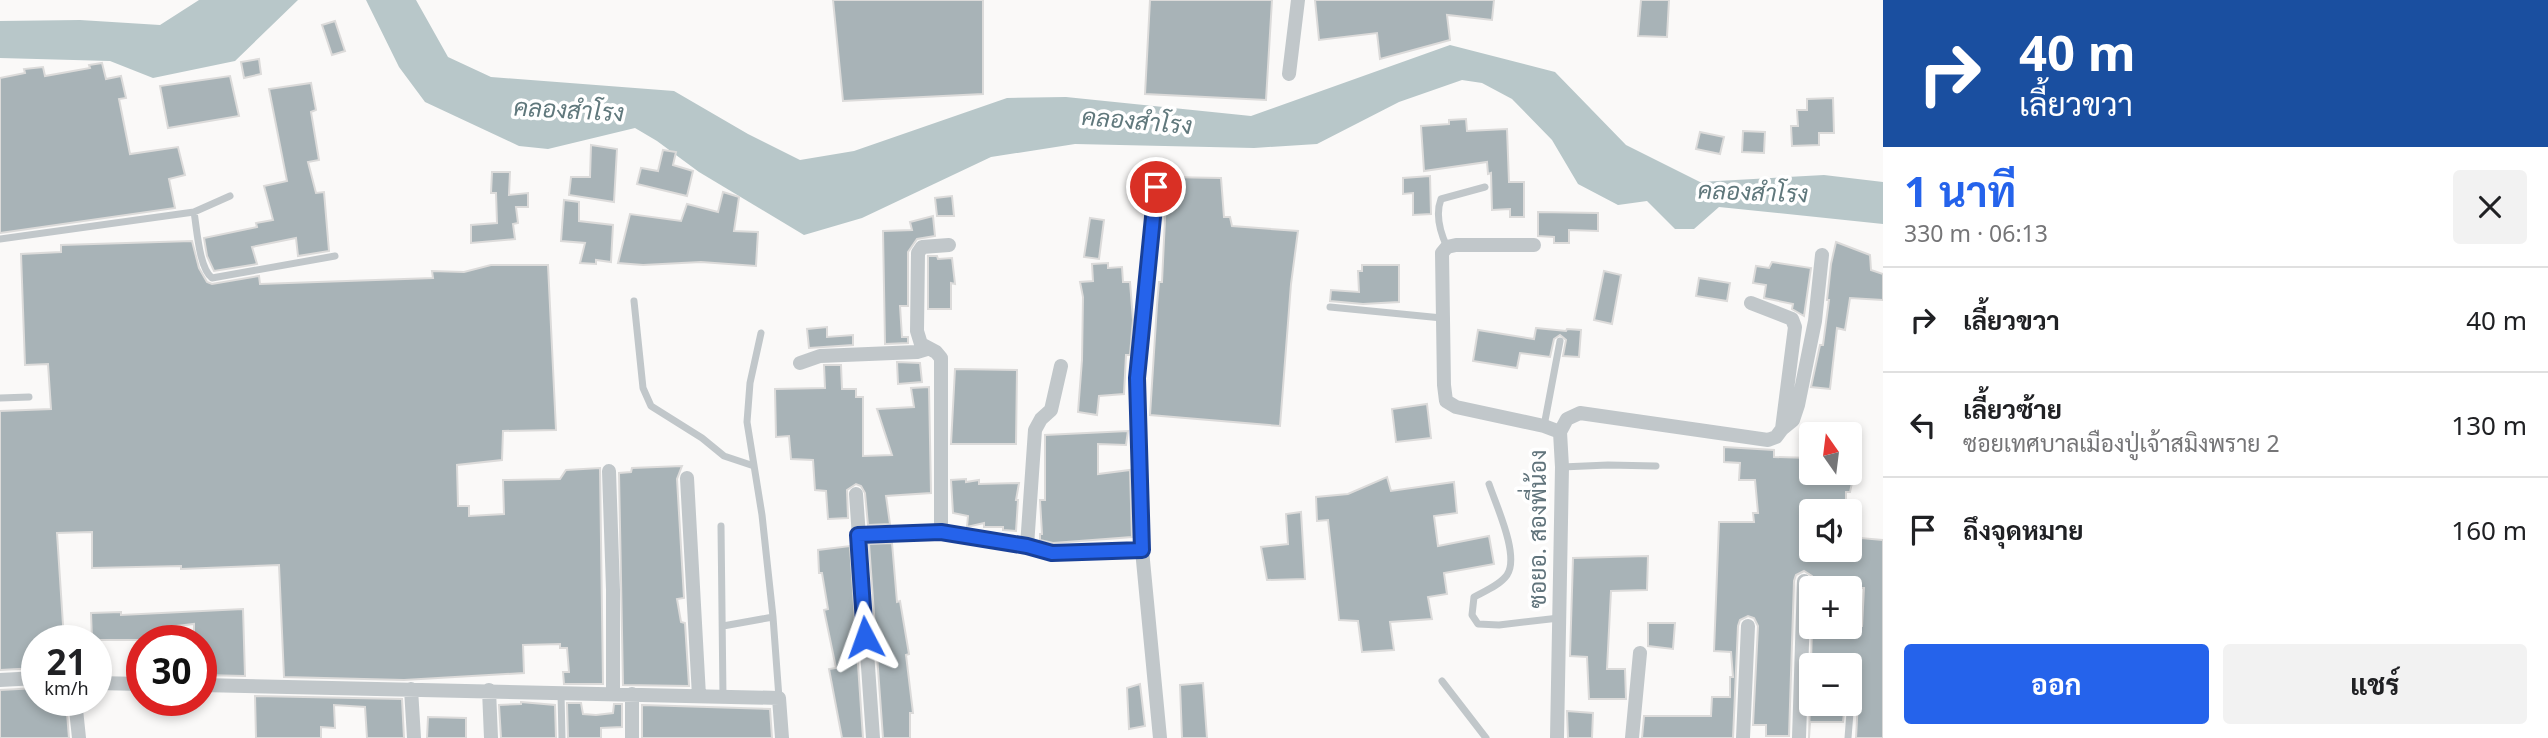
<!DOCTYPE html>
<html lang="th">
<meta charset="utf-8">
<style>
:root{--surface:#fff;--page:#f2f2f2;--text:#202124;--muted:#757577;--line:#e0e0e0;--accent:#2563eb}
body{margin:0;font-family:"Noto Sans",Sarabun,sans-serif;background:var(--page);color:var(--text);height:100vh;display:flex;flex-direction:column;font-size:26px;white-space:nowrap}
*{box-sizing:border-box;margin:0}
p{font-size:23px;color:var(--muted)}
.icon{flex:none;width:38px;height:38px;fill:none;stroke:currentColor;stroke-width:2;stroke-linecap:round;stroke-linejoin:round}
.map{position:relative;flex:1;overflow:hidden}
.side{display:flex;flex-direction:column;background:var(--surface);width:665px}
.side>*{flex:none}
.top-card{background:#1a4fa0;color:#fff;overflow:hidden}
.needle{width:46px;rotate:346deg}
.buttons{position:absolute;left:1799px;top:422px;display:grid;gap:14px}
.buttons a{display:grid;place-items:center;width:63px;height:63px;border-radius:7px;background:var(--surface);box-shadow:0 4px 10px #0003;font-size:35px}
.speed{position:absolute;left:21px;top:625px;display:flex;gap:14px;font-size:35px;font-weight:700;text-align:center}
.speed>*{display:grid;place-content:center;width:91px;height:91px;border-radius:50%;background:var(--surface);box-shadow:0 4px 10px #0003;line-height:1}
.speed small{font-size:18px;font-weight:400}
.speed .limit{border:10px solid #d22;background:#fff;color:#111}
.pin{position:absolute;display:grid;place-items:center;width:60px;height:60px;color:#fff;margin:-30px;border:4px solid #fff;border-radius:50%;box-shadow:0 2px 7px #0007}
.me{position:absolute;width:77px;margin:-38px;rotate:356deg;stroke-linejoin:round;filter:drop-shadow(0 0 5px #0008)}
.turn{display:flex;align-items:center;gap:24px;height:147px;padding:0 21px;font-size:32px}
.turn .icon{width:91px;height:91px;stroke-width:2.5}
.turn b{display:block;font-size:49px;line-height:60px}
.round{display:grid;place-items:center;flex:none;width:74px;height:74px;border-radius:7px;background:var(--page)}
.summary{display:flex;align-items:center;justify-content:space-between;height:119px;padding:0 21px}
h1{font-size:42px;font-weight:700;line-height:52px;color:var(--accent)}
.button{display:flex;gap:14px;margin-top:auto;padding:14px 21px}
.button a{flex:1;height:80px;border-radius:7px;background:var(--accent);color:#fff;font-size:28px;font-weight:700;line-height:80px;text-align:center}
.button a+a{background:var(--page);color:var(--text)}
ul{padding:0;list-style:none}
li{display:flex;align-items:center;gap:21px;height:105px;padding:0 21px;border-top:2px solid var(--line)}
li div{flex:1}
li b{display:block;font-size:26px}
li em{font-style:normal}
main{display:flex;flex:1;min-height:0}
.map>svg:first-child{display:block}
</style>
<main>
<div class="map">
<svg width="1883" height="738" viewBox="0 0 1883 738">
<rect width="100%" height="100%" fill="#faf9f8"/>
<path fill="#b8c7c9" d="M 199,0 L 298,0 L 235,61 L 153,78 L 110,61 L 0,58 L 0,21 L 80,20 L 160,25 Z
M 366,0 L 416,0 L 448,57 L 491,77 L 674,91 L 748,134 L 800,160 L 854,151 L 1007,98 L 1066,97 L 1251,116 L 1450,45 L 1555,72 L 1626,145 L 1700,182 L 1824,175 L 1883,182 L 1883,224 L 1719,207 L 1694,229 L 1675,229 L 1647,201 L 1618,205 L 1578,184 L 1552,140 L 1512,99 L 1482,83 L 1462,80 L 1399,102 L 1317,144 L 1254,148 L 1075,144 L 991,157 L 862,218 L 804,235 L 699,172 L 657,141 L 635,128 L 548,149 L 519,146 L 425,102 L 399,67 Z"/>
<path fill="#a8b3b7" stroke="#dcdbda" stroke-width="2" d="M 833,0 L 983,0 L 983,94 L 843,101 Z
M 1150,0 L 1272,0 L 1266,100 L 1145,94 Z
M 1315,0 L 1494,0 L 1492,20 L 1447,15 L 1450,40 L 1380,59 L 1377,33 L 1319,40 Z
M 1641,0 L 1669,0 L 1667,37 L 1638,36 Z
M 335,21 L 345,51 L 332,55 L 322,25 Z
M 259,59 L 261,74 L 244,78 L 241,62 Z
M 102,63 L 106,79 L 121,76 L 126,98 L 119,99 L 130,154 L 178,147 L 185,175 L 169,179 L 175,208 L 0,233 L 0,78 L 25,73 L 24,69 L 43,67 L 45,76 L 90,68 L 89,65 Z
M 230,76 L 239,116 L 168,128 L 160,86 Z
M 311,83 L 316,110 L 311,112 L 319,160 L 308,162 L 316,193 L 324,192 L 329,251 L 298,256 L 296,238 L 252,247 L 257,264 L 214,271 L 207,256 L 204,238 L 257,227 L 256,223 L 273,220 L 264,186 L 287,181 L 269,89 Z
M 1833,98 L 1834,133 L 1819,133 L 1819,145 L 1792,146 L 1791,126 L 1798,126 L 1797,110 L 1807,110 L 1807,99 Z
M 1466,119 L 1467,131 L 1507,129 L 1509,182 L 1524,182 L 1524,217 L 1510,217 L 1510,209 L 1492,210 L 1491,173 L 1488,174 L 1487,162 L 1424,171 L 1421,126 L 1449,124 L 1449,120 Z
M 1743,131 L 1765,132 L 1764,153 L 1742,152 Z
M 1700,132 L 1724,137 L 1720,154 L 1696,149 Z
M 591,145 L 617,149 L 614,202 L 569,195 L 571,177 L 590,177 Z
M 663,150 L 676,152 L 673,165 L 693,171 L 687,196 L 637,184 L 641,168 L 658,171 Z
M 492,172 L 510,172 L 509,195 L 528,193 L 528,207 L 516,207 L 518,223 L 513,224 L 515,239 L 471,243 L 471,225 L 497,223 L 496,193 L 491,193 Z
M 1430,176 L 1431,214 L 1413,215 L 1413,193 L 1403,194 L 1403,178 Z
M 1167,177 L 1221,178 L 1224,217 L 1230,217 L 1232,226 L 1298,231 L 1291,284 L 1280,426 L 1150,415 L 1157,305 L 1159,282 L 1162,282 Z
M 723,192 L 739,197 L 734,231 L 758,232 L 756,266 L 701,262 L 643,265 L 618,263 L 630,214 L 681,221 L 687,204 L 718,212 Z
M 952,196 L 954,216 L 937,216 L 935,198 Z
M 564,200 L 579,202 L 579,221 L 613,225 L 611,262 L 596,260 L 596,264 L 580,263 L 585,243 L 561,241 Z
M 1538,212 L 1598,213 L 1598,231 L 1569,230 L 1569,243 L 1554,243 L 1554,237 L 1538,236 Z
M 933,216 L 935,236 L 917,239 L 908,252 L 908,306 L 900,306 L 902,337 L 908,337 L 908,343 L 885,344 L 883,231 L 912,230 L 910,222 Z
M 1090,218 L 1104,220 L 1099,259 L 1084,257 Z
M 192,241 L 199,268 L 207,282 L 212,284 L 259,276 L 260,284 L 433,278 L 432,271 L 464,272 L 491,265 L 548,265 L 556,430 L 503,431 L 502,460 L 457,465 L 458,506 L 469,506 L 469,516 L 504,514 L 503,480 L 560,479 L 566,470 L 600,468 L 603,684 L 564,684 L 563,672 L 569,672 L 567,648 L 560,648 L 560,644 L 523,645 L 524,673 L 404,680 L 284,677 L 279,565 L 181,569 L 181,566 L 92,568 L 92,532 L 57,533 L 64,640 L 37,640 L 37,668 L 0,670 L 0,411 L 51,409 L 48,364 L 25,365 L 21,254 L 61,252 L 61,245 Z
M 1836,242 L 1870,255 L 1871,270 L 1883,274 L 1883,300 L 1850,298 L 1845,330 L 1837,328 L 1830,389 L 1811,387 L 1820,345 L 1823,345 L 1829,300 L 1827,300 L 1831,264 Z
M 928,256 L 937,256 L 938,259 L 952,258 L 955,284 L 951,283 L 951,309 L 928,309 Z
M 1772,262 L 1811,268 L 1804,316 L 1792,309 L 1793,304 L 1764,298 L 1766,285 L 1753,283 L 1756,266 L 1769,268 Z
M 1108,263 L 1108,268 L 1122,267 L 1123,282 L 1130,282 L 1133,320 L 1130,355 L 1126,355 L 1124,394 L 1099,396 L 1097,415 L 1078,412 L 1082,360 L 1083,297 L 1080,282 L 1093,281 L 1092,264 Z
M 1362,265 L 1399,265 L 1399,302 L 1363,304 L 1330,301 L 1331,290 L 1359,292 L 1358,271 L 1362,271 Z
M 1604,271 L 1621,275 L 1612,324 L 1594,320 Z
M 1699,278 L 1730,283 L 1727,301 L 1696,296 Z
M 827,327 L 827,337 L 853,335 L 853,345 L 809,348 L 807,329 Z
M 1536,328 L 1566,331 L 1567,329 L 1581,330 L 1579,357 L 1563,356 L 1566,340 L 1560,335 L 1554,339 L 1550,357 L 1520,353 L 1517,368 L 1473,361 L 1478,330 L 1534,339 Z
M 897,362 L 920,363 L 922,382 L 898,384 Z
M 824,365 L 841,365 L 842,389 L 856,389 L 856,397 L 863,397 L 863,456 L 892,455 L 877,409 L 914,407 L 911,388 L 929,387 L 931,493 L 886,496 L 890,524 L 868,525 L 865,493 L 861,486 L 856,484 L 847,490 L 848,518 L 828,519 L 826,491 L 815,490 L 813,460 L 791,459 L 789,436 L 776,437 L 775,389 L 825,388 Z
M 955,369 L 1017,370 L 1016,444 L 951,444 Z
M 1427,404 L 1431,438 L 1396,442 L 1392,409 Z
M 1128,431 L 1126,445 L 1098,444 L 1098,474 L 1130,470 L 1132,537 L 1053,543 L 1040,540 L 1040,534 L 1042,534 L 1040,500 L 1045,500 L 1045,435 Z
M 1724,447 L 1774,450 L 1774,457 L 1811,458 L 1811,472 L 1854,474 L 1850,492 L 1846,492 L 1846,511 L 1811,511 L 1811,550 L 1860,550 L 1861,538 L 1883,540 L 1883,738 L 1856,738 L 1860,665 L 1859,658 L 1854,655 L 1849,658 L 1848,665 L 1811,665 L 1810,704 L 1845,704 L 1843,722 L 1810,722 L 1809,738 L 1812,626 L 1862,626 L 1864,588 L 1813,588 L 1812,576 L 1804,571 L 1796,575 L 1794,581 L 1789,736 L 1766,736 L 1766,725 L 1753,725 L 1758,626 L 1754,618 L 1748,616 L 1740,620 L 1738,626 L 1733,738 L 1642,738 L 1644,716 L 1711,716 L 1712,697 L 1730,697 L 1730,677 L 1733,677 L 1731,652 L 1714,651 L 1719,522 L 1754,522 L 1753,513 L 1758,513 L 1755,480 L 1739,480 L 1740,463 L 1724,462 Z
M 682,466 L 677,479 L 684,598 L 677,599 L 681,622 L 685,623 L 689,686 L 623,685 L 619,473 L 631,472 L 632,468 Z
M 1387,477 L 1391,491 L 1454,482 L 1457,513 L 1434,516 L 1438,546 L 1489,536 L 1494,564 L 1444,573 L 1447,594 L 1428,597 L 1432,619 L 1390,622 L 1394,650 L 1362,652 L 1358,621 L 1339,620 L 1328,520 L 1317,521 L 1316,497 L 1348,494 Z
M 966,479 L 966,482 L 979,480 L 979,484 L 1019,483 L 1016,500 L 1018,500 L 1016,531 L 1003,530 L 1003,527 L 984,527 L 984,523 L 967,527 L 968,516 L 953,513 L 951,480 Z
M 1301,512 L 1305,579 L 1267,580 L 1261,547 L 1288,544 L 1286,514 Z
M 892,543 L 897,602 L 900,601 L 909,654 L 906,655 L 913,713 L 910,713 L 910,738 L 883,738 L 869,544 Z
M 850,546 L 863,738 L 842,738 L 829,669 L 836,668 L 824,610 L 828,609 L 822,573 L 819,573 L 818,550 Z
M 1648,556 L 1647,590 L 1611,591 L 1607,669 L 1625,669 L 1626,699 L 1589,699 L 1587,657 L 1570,656 L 1573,558 Z
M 243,609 L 245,676 L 201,675 L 201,640 L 194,640 L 194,624 L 169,627 L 167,640 L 92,640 L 91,613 L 121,612 L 121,615 Z
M 1648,623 L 1675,623 L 1673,649 L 1648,646 Z
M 1203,683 L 1207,738 L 1182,738 L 1180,685 Z
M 1140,684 L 1145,726 L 1129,729 L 1127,688 Z
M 37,688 L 37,700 L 66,700 L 69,738 L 0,738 L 0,690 Z
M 255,696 L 402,699 L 404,738 L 367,738 L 365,707 L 334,705 L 335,728 L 321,727 L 321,738 L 256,738 Z
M 521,702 L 555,705 L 556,738 L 501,738 L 499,705 L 521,704 Z
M 567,703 L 581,703 L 583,714 L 596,715 L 613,713 L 614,704 L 622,704 L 622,727 L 601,728 L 601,738 L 568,738 Z
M 642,705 L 770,709 L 772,738 L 642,738 Z
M 1567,711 L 1593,713 L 1592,738 L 1568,738 Z
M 428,717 L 466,718 L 466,738 L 427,738 Z"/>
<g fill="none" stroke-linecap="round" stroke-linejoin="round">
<path stroke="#c1c7ca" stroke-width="7" d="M 194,212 C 197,229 199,268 212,278 L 335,256
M 0,239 L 194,212 L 230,196
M 1447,247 C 1440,232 1435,215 1441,199 L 1485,187
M 634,301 L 643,388 L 651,406 L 702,438 L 724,456 L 754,466
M 1330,307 L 1442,318
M 0,398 L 29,397
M 1544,426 L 1560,341
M 1562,467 L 1608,465 L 1656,466
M 1489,484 C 1496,505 1520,556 1507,575 C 1500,585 1485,591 1474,597 L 1472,615 L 1478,624 L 1499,625 L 1559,618
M 721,526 L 723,697
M 773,617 L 779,698
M 723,626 L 773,617 L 762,515 L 747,422 L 750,383 L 761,333
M 1442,681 L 1486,738
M 561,693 L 562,738
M 1848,738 L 1854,661"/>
<path stroke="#c1c7ca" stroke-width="14" d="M 1289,74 L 1298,0
M 1156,187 L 1137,378 L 1142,550 L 1160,738
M 1534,245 L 1456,245 L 1447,247 L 1442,253 L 1444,385 L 1446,401 L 1456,407 L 1544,426 L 1560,432 L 1562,467 L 1557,738
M 800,363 L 820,356 L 917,352 L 927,349
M 1782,429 L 1793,420 L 1798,405 L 1815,321 L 1822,255
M 1560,432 L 1567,419 L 1580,413 L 1768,440 L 1776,437 L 1782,429 L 1795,327 L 1792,319 L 1751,303
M 609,471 L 613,590 L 613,693
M 687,478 L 699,696
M 856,494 L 873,738
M 941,532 L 941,358 L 936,352 L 921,344 L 917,331 L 918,253 L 922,247 L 949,245
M 858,535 L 941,532 L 1027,546 L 1052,553 L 1142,550
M 1027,546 L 1035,430 L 1041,419 L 1051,410 L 1061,366
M 0,680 L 37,678
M 96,683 L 142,684
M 201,685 L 779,698 L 782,738
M 411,689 L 414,738
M 489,690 L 491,738
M 75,700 L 79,738
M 632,738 L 632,694
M 1632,738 L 1640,653
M 1743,738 L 1748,626
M 1799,738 L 1804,581"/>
</g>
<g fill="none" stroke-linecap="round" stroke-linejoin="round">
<defs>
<path id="route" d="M 865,637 L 858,535 L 941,532 L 1027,546 L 1052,553 L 1142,550 L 1137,378 L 1156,187"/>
</defs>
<use href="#route" stroke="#184099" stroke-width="18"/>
<use href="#route" stroke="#2563eb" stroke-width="12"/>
</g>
<g text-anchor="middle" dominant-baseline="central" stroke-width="7" stroke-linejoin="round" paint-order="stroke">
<g font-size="23" fill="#61747c" stroke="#fff">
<text transform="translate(1537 529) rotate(-90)">ซอยอ. สองพี่น้อง</text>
</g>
<g font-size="24" font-style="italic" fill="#60787c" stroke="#fff">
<text transform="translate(569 109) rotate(3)">คลองสำโรง</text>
<text transform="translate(1137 120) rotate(5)">คลองสำโรง</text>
<text transform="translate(1753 191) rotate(2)">คลองสำโรง</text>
</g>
</g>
</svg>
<div class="buttons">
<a><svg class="needle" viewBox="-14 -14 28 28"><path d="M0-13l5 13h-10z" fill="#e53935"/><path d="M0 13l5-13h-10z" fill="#757577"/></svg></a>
<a><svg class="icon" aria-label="sound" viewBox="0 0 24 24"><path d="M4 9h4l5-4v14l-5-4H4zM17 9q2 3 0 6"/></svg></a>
<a>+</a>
<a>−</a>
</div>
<div class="speed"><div>21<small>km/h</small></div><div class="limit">30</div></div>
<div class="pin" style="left:1156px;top:187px;background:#d93025"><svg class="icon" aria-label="arrive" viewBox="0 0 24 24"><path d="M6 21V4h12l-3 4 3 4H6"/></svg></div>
<svg class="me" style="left:865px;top:637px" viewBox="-20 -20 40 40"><path d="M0-17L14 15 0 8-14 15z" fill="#2563eb" stroke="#fff" stroke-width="4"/></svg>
</div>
<section class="side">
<div class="top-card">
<div class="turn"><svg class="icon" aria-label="right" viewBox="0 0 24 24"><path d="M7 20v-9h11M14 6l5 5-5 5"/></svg><div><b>40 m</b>เลี้ยวขวา</div></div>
</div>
<div class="summary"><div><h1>1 นาที</h1><p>330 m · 06:13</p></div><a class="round"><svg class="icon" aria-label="close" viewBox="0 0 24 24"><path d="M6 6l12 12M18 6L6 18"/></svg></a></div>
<ul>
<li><svg class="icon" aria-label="right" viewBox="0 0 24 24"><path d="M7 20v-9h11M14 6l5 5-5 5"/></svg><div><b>เลี้ยวขวา</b></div><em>40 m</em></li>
<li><svg class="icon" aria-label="left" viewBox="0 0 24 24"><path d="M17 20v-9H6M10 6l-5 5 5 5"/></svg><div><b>เลี้ยวซ้าย</b><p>ซอยเทศบาลเมืองปู่เจ้าสมิงพราย 2</p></div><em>130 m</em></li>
<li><svg class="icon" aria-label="arrive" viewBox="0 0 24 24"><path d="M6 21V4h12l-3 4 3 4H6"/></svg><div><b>ถึงจุดหมาย</b></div><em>160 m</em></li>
</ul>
<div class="button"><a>ออก</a><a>แชร์</a></div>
</section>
</main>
